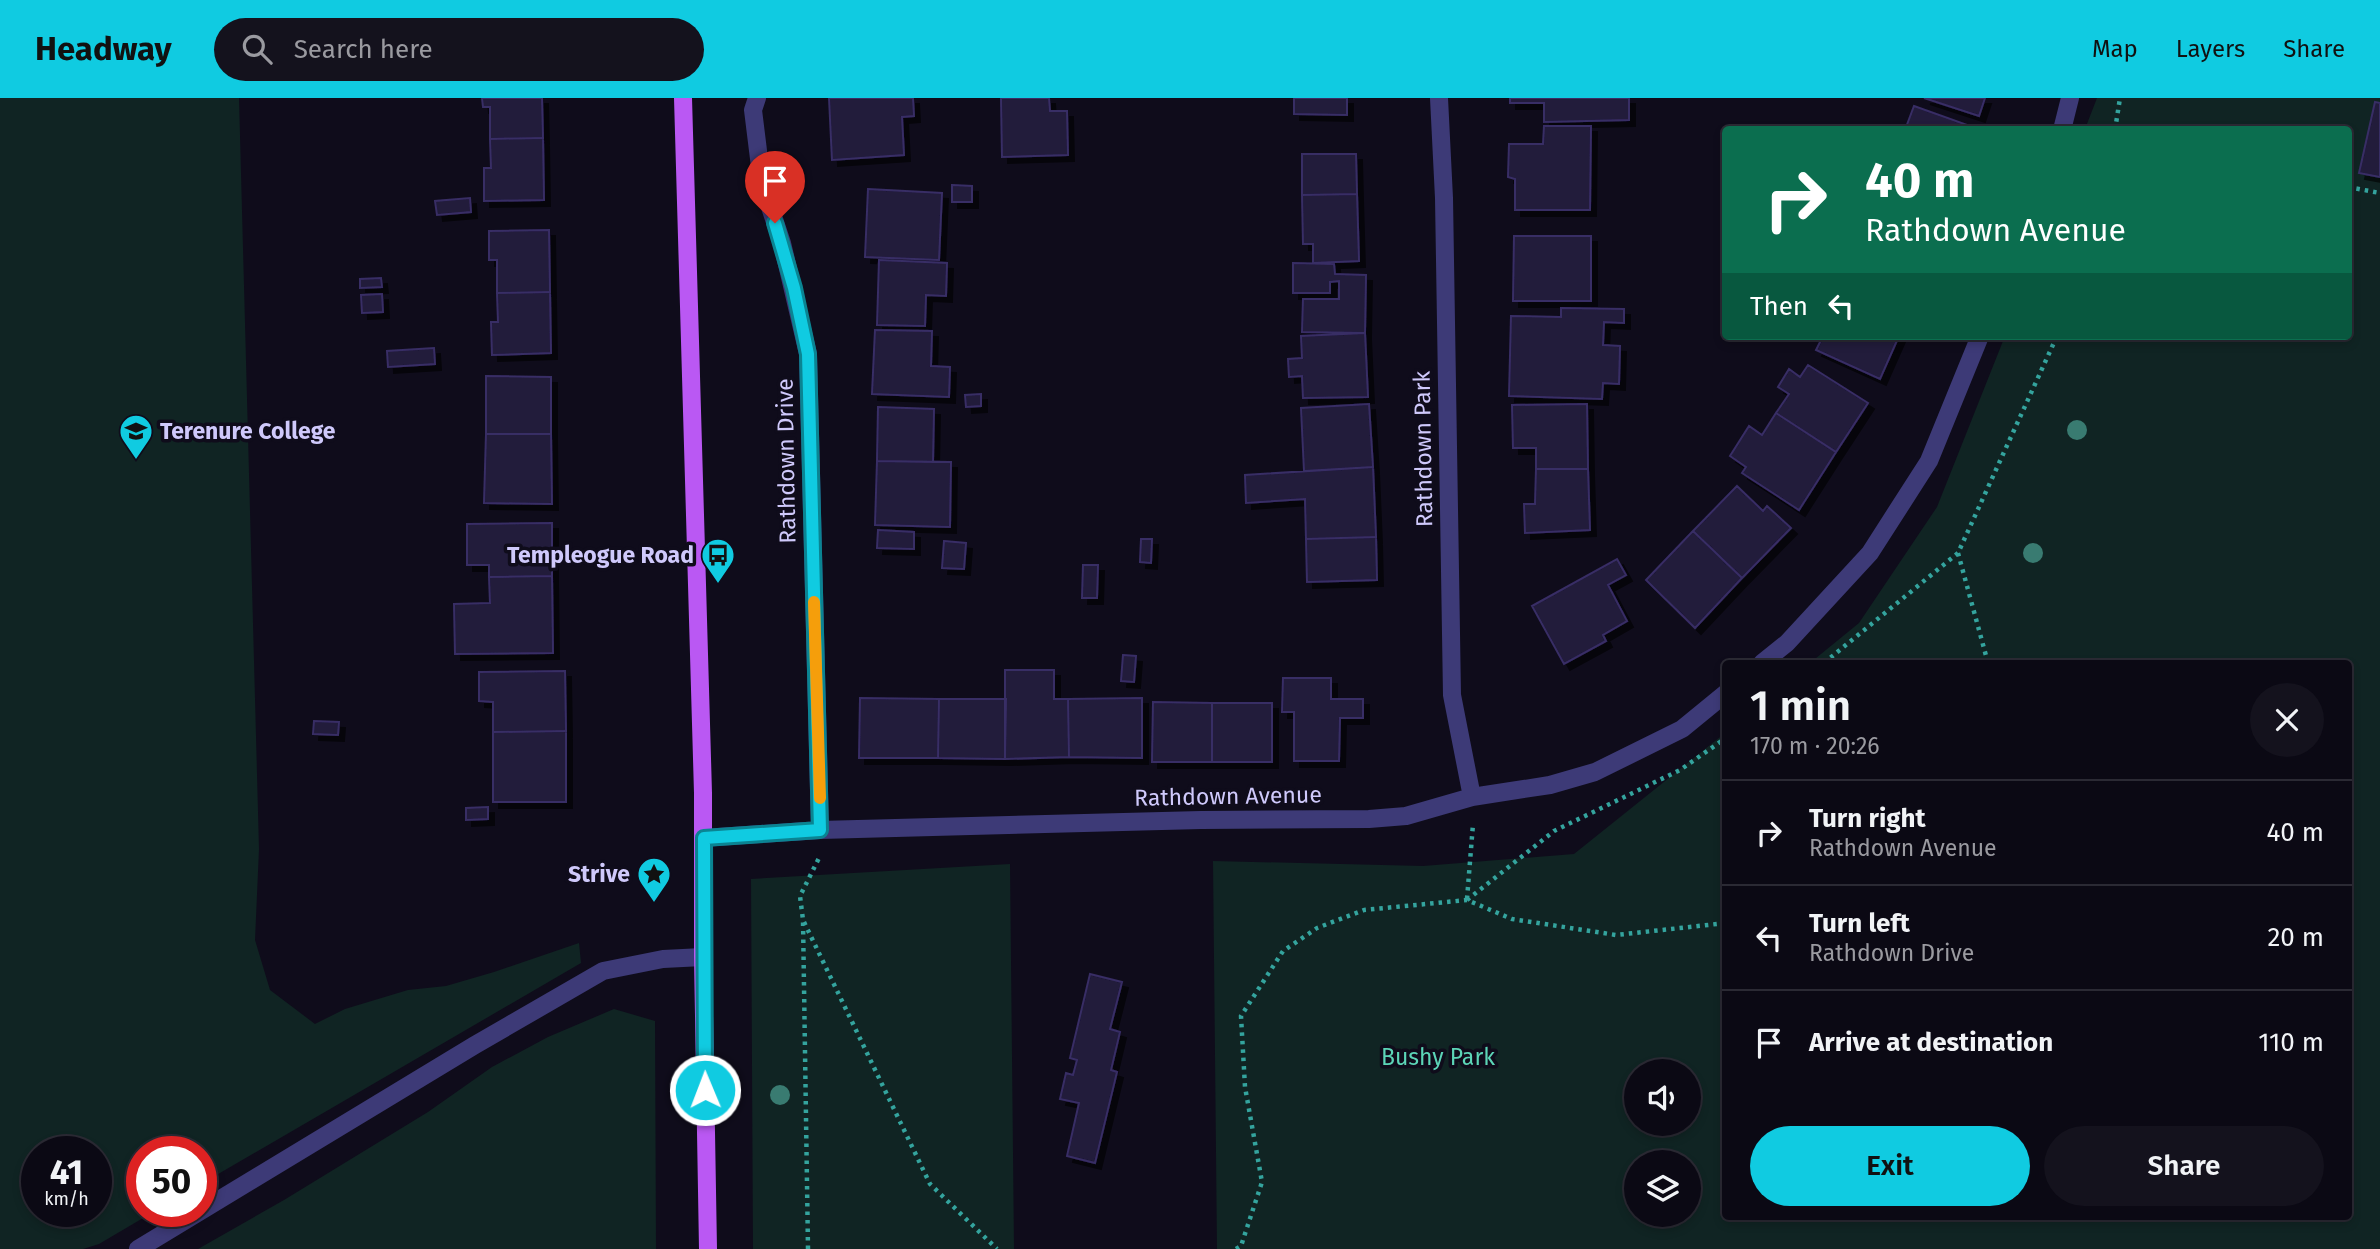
<!DOCTYPE html>
<meta charset="utf-8">
<style>
:root{--surface:#0b0914;--page:#14121d;--text:#f1f3f6;--muted:#9a9aa0;--line:#2b2a34;--accent:#10cbe1}
body{margin:0;font-family:"Fira Sans",sans-serif;background:var(--page);color:var(--text);height:100vh;display:flex;flex-direction:column;font-size:26px;white-space:nowrap}
*{box-sizing:border-box;margin:0}
p{font-size:23px;color:var(--muted)}
.icon{flex:none;width:38px;height:38px;fill:none;stroke:currentColor;stroke-width:2;stroke-linecap:round;stroke-linejoin:round}
.map{position:relative;flex:1;overflow:hidden}
.panel{position:absolute;left:1722px;top:562px;width:630px;height:560px;display:flex;flex-direction:column;background:var(--surface);border-radius:7px;box-shadow:0 4px 10px #0003,0 0 0 2px var(--line)}
.panel>*{flex:none}
.banner{position:absolute;left:1722px;top:28px;width:630px;height:214px;border-radius:7px;box-shadow:0 4px 10px #0003,0 0 0 2px var(--line);background:#0b6e4f;color:#fff;overflow:hidden}
.controls{position:absolute;left:1624px;top:961px;display:grid;gap:14px}
.controls a{display:grid;place-items:center;width:77px;height:77px;border-radius:50%;background:var(--surface);box-shadow:0 4px 10px #0003,0 0 0 2px var(--line);font-size:35px}
.speed{position:absolute;left:21px;top:1038px;display:flex;gap:14px;font-size:35px;font-weight:700;text-align:center}
.speed>*{display:grid;place-content:center;width:91px;height:91px;border-radius:50%;background:var(--surface);box-shadow:0 4px 10px #0003,0 0 0 2px var(--line);line-height:1}
.speed small{font-size:18px;font-weight:400}
.speed .limit{border:10px solid #d22;background:#fff;color:#111}
.pin{position:absolute;display:grid;place-items:center;width:60px;height:60px;color:#fff;margin:-72px -30px;border-radius:50% 50% 50% 0;rotate:-45deg;box-shadow:0 0 7px #0007}
.pin .icon{rotate:45deg}
.me{position:absolute;width:77px;margin:-38px;rotate:359deg;stroke-linejoin:round;filter:drop-shadow(0 0 5px #0008)}
.turn{display:flex;align-items:center;gap:24px;height:147px;padding:0 28px;font-size:32px}
.turn .icon{width:91px;height:91px;stroke-width:2.5}
.turn b{display:block;font-size:49px;line-height:60px}
.then{display:flex;align-items:center;height:66px;padding:0 28px;background:#0003;gap:14px;font-size:26px}
.round{display:grid;place-items:center;flex:none;width:74px;height:74px;border-radius:37px;background:var(--page)}
.head{display:flex;align-items:center;justify-content:space-between;height:119px;padding:0 28px}
h1{font-size:42px;font-weight:600;line-height:52px}
.action{display:flex;gap:14px;margin-top:auto;padding:14px 28px}
.action a{flex:1;height:80px;border-radius:42px;background:var(--accent);color:#111;font-size:28px;font-weight:600;line-height:80px;text-align:center}
.action a+a{background:var(--page);color:var(--text)}
ul{padding:0;list-style:none}
li{display:flex;align-items:center;gap:21px;height:105px;padding:0 28px;border-top:2px solid var(--line)}
li div{flex:1}
li b{display:block;font-size:26px}
li em{font-style:normal}
header{display:flex;align-items:center;gap:42px;box-sizing:border-box;height:98px;padding:0 35px;background:var(--accent);color:#111}
header strong{font-size:33px}
nav{display:flex;gap:38px;margin-inline-start:auto;font-size:24px}
.search{width:490px;height:63px;background:var(--page);display:flex;align-items:center;gap:18px;box-sizing:border-box;padding:0 24px;border-radius:38px;color:var(--muted);font-size:26px}
.map>svg:first-child{display:block}
</style>
<header>
<strong>Headway</strong>
<div class="search"><svg class="icon" aria-label="search" viewBox="0 0 24 24"><circle cx="10" cy="10" r="6"/><path d="M15 15l6 6"/></svg>Search here</div>
<nav><a>Map</a><a>Layers</a><a>Share</a></nav>
</header>
<div class="map">
<svg width="2380" height="1151" viewBox="0 0 2380 1151">
<defs>
<filter id="shadow"><feDropShadow dx="6" dy="6" stdDeviation="0" flood-color="#0009"/></filter>
</defs>
<rect width="100%" height="100%" fill="#0f0c1b"/>
<path fill="#102423" fill-rule="evenodd" d="M 0,0 L 239,0 L 259,751 L 255,842 L 270,892 L 315,926 L 345,911 L 408,892 L 446,888 L 494,874 L 579,845 L 581,865 L 201,1086 L 201,1054 L 142,1054 L 142,1113 L 155,1113 L 99,1146 L 83,1151 L 0,1151 ZM 37,1054 L 96,1054 L 96,1113 L 37,1113 Z
M 2097,0 L 2380,0 L 2380,1151 L 1217,1151 L 1213,763 L 1423,768 L 1574,756 L 1725,635 L 1726,1118 L 2348,1118 L 2348,565 L 1810,565 L 1859,525 L 1937,409 L 2005,238 L 2348,238 L 2348,32 L 2085,31 ZM 1636,973 L 1689,973 L 1689,1026 L 1636,1026 ZM 1636,1064 L 1689,1064 L 1689,1116 L 1636,1116 Z
M 1010,766 L 1014,1151 L 753,1151 L 751,781 Z
M 614,911 L 655,923 L 656,1151 L 198,1151 L 284,1102 L 428,1014 L 492,969 L 548,939 Z"/>
<path fill="#201a3a" stroke="#382d65" stroke-width="2" filter="url(#shadow)" d="M 482,0 L 542,0 L 543,40 L 490,41 L 490,9 L 483,9 Z
M 829,0 L 913,0 L 914,18 L 902,19 L 904,57 L 832,62 Z
M 1001,0 L 1049,0 L 1050,13 L 1067,13 L 1068,57 L 1002,59 Z
M 1294,0 L 1347,0 L 1347,17 L 1294,16 Z
M 1510,0 L 1629,0 L 1629,22 L 1544,24 L 1544,5 L 1510,5 Z
M 1924,0 L 1985,0 L 1979,18 Z
M 2375,4 L 2380,5 L 2380,79 L 2359,75 Z
M 1914,8 L 1973,29 L 1972,32 L 1905,32 Z
M 1544,28 L 1591,28 L 1590,112 L 1515,112 L 1515,81 L 1508,79 L 1509,46 L 1543,46 Z
M 543,40 L 544,102 L 484,103 L 484,70 L 491,70 L 490,41 Z
M 1302,56 L 1356,56 L 1357,96 L 1302,97 Z
M 952,87 L 972,88 L 972,104 L 952,104 Z
M 868,91 L 942,95 L 939,162 L 865,159 Z
M 1357,96 L 1359,163 L 1313,165 L 1313,146 L 1303,146 L 1302,97 Z
M 470,100 L 471,114 L 437,117 L 435,103 Z
M 549,132 L 550,194 L 497,195 L 497,162 L 489,162 L 489,133 Z
M 1514,138 L 1591,138 L 1591,203 L 1513,203 Z
M 879,162 L 947,165 L 946,198 L 926,197 L 925,228 L 877,227 Z
M 1293,165 L 1334,166 L 1335,176 L 1366,177 L 1365,235 L 1302,234 L 1303,201 L 1339,201 L 1339,183 L 1330,184 L 1330,195 L 1293,195 Z
M 381,180 L 382,189 L 360,190 L 360,181 Z
M 550,194 L 551,255 L 492,257 L 491,224 L 498,224 L 497,195 Z
M 382,196 L 383,214 L 362,215 L 361,197 Z
M 1561,210 L 1624,211 L 1624,225 L 1604,224 L 1603,247 L 1620,248 L 1619,286 L 1603,285 L 1602,301 L 1509,298 L 1511,218 L 1561,219 Z
M 875,232 L 932,233 L 931,268 L 950,269 L 949,299 L 872,296 Z
M 1365,235 L 1368,299 L 1303,300 L 1302,278 L 1289,279 L 1288,261 L 1302,260 L 1301,238 Z
M 1823,238 L 1899,238 L 1880,281 L 1816,252 Z
M 434,250 L 435,266 L 388,269 L 387,253 Z
M 1808,267 L 1868,305 L 1836,354 L 1776,315 L 1789,296 L 1778,289 L 1789,271 L 1800,279 Z
M 486,278 L 551,279 L 551,336 L 486,336 Z
M 981,296 L 981,308 L 966,309 L 965,297 Z
M 1369,306 L 1373,369 L 1304,373 L 1301,310 Z
M 1587,306 L 1588,371 L 1536,371 L 1536,350 L 1513,350 L 1512,307 Z
M 878,309 L 934,311 L 933,364 L 877,363 Z
M 1776,315 L 1836,354 L 1799,412 L 1742,375 L 1746,369 L 1730,358 L 1749,328 L 1762,337 Z
M 486,336 L 551,336 L 552,406 L 484,405 Z
M 877,363 L 951,364 L 950,429 L 875,427 Z
M 1373,369 L 1376,439 L 1306,441 L 1305,401 L 1246,405 L 1245,377 Z
M 1536,371 L 1588,371 L 1590,432 L 1525,435 L 1524,406 L 1535,406 Z
M 1737,388 L 1763,413 L 1767,408 L 1791,430 L 1742,480 L 1693,433 Z
M 552,425 L 552,478 L 489,479 L 489,467 L 467,467 L 467,426 Z
M 878,432 L 914,434 L 914,451 L 877,450 Z
M 1693,433 L 1742,480 L 1695,530 L 1646,482 Z
M 1376,439 L 1377,482 L 1307,484 L 1306,441 Z
M 1141,441 L 1152,441 L 1151,465 L 1140,464 Z
M 944,443 L 966,445 L 964,471 L 942,470 Z
M 1617,461 L 1626,477 L 1608,487 L 1627,523 L 1603,537 L 1606,543 L 1564,566 L 1532,508 Z
M 1083,467 L 1098,467 L 1097,500 L 1082,500 Z
M 552,478 L 553,555 L 455,556 L 454,506 L 490,505 L 489,479 Z
M 1123,557 L 1136,558 L 1134,584 L 1121,583 Z
M 1005,572 L 1054,572 L 1054,601 L 1068,601 L 1069,659 L 1005,661 Z
M 565,573 L 566,633 L 493,634 L 493,604 L 479,603 L 479,574 Z
M 1283,580 L 1331,580 L 1331,601 L 1363,601 L 1363,620 L 1340,620 L 1339,663 L 1294,663 L 1294,614 L 1282,614 Z
M 860,600 L 939,601 L 938,660 L 859,660 Z
M 1142,600 L 1142,660 L 1069,659 L 1068,601 Z
M 939,601 L 1006,601 L 1005,661 L 938,660 Z
M 1153,604 L 1212,605 L 1212,664 L 1152,664 Z
M 1212,605 L 1272,605 L 1272,664 L 1212,664 Z
M 314,623 L 339,624 L 338,637 L 313,636 Z
M 566,633 L 566,704 L 493,704 L 493,634 Z
M 488,709 L 488,721 L 466,722 L 466,710 Z
M 1090,876 L 1122,884 L 1110,931 L 1120,934 L 1111,972 L 1117,974 L 1095,1065 L 1067,1058 L 1079,1005 L 1060,1001 L 1066,975 L 1073,977 L 1077,962 L 1070,960 Z"/>
<g fill="none" stroke-linecap="round" stroke-linejoin="round">
<path stroke="#34a49e" stroke-width="4.5" stroke-dasharray="3.5 5" stroke-linecap="butt" d="M 2115,32 L 2120,0
M 2348,89 L 2380,95
M 1824,565 L 1958,455
M 1988,565 L 1958,455 L 2057,238
M 1467,801 L 1473,726
M 1467,802 L 1554,733 L 1680,672 L 1726,640
M 804,824 L 930,1086 L 997,1151
M 808,1151 L 803,822 L 800,798 L 820,758
M 1236,1151 L 1241,1148 L 1262,1084 L 1245,989 L 1241,918 L 1283,853 L 1317,830 L 1364,812 L 1467,802 L 1512,821 L 1616,837 L 1726,825"/>
<path stroke="#3d3a77" stroke-width="18" d="M 757,0 L 753,12 L 762,85 L 782,145 L 808,256 L 820,732
M 1439,0 L 1444,100 L 1452,597 L 1472,699
M 2062,32 L 2070,0
M 1762,565 L 1787,545 L 1870,455 L 1929,363 L 1980,238
M 703,740 L 820,732 L 1201,722 L 1369,721 L 1406,718 L 1472,699 L 1550,687 L 1595,674 L 1682,631 L 1726,595
M 138,1151 L 475,947 L 603,873 L 663,861 L 703,859"/>
<path stroke="#ba58f3" stroke-width="18" d="M 683,0 L 703,695 L 703,859 L 708,1151"/>
</g>
<g fill="#397b71">
<circle cx="2077" cy="332" r="10"/>
<circle cx="2033" cy="455" r="10"/>
<circle cx="780" cy="997" r="10"/>
</g>
<g fill="none" stroke-linecap="round" stroke-linejoin="round">
<defs>
<path id="route" d="M 705,992 L 704,740 L 820,732 L 808,256 L 794,190 L 775,125"/>
</defs>
<use href="#route" stroke="#0a8492" stroke-width="18"/>
<use href="#route" stroke="#10cbe1" stroke-width="12"/>
<path stroke="#f59e0b" stroke-width="12" d="M 814,504 L 820,700"/>
</g>
<defs>
<symbol id="school-pin" viewBox="-11 -11 22 30"><path d="M0 17L-7.5 6A9.5 9.5 0 1 1 7.5 6Z" fill="#10cbe1" stroke="#0f0c1b"/><path d="M0-5L7-2L0 1L-7-2ZM-4 1L0 2.5L4 1V4Q0 6-4 4Z" fill="#111"/></symbol>
<symbol id="bus-pin" viewBox="-11 -11 22 30"><path d="M0 17L-7.5 6A9.5 9.5 0 1 1 7.5 6Z" fill="#10cbe1" stroke="#0f0c1b"/><path d="M-5-6H5V4H4V6H2V4H-2V6H-4V4H-5ZM-3.5-4V0h7V-4ZM-3.5 1.2v1.5H-2V1.2ZM2 1.2v1.5H3.5V1.2Z" fill="#111"/></symbol>
<symbol id="sight-pin" viewBox="-11 -11 22 30"><path d="M0 17L-7.5 6A9.5 9.5 0 1 1 7.5 6Z" fill="#10cbe1" stroke="#0f0c1b"/><path d="M0-6L1.8-2.2L6-1.7L2.9 1.2L3.7 5.4L0 3.3L-3.7 5.4L-2.9 1.2L-6-1.7L-1.8-2.2Z" fill="#111"/></symbol>
</defs>
<g fill-rule="evenodd">
<use href="#school-pin" x="117" y="314" width="38" height="52"/>
<use href="#bus-pin" x="699" y="438" width="38" height="52"/>
<use href="#sight-pin" x="635" y="757" width="38" height="52"/>
</g>
<g text-anchor="middle" dominant-baseline="central" stroke-width="7" stroke-linejoin="round" paint-order="stroke">
<g font-size="23" font-weight="bold" fill="#cfc9fb" stroke="#0f0c1b" text-anchor="end">
<text x="160" y="333" text-anchor="start">Terenure College</text>
<text x="694" y="457">Templeogue Road</text>
<text x="630" y="776">Strive</text>
</g>
<g font-size="23" fill="#cfc9fb" stroke="#0f0c1b">
<text transform="translate(1423 351) rotate(-91)">Rathdown Park</text>
<text transform="translate(786 363) rotate(-91)">Rathdown Drive</text>
<text transform="translate(1228 698) rotate(-1)">Rathdown Avenue</text>
</g>
<g font-size="23" fill="#5cd5b7" stroke="#0f0c1b">
<text x="1438" y="959">Bushy Park</text>
</g>
</g>
</svg>
<div class="controls">
<a><svg class="icon" aria-label="sound" viewBox="0 0 24 24"><path d="M4 9h4l5-4v14l-5-4H4zM17 9q2 3 0 6"/></svg></a>
<a><svg class="icon" aria-label="layers" viewBox="0 0 24 24"><path d="M12 4l9 5-9 5-9-5zM3 14l9 5 9-5"/></svg></a>
</div>
<div class="speed"><div>41<small>km/h</small></div><div class="limit">50</div></div>
<div class="pin" style="left:775px;top:125px;background:#d93025"><svg class="icon" aria-label="arrive" viewBox="0 0 24 24"><path d="M6 21V4h12l-3 4 3 4H6"/></svg></div>
<svg class="me" style="left:705px;top:992px" viewBox="-20 -20 40 40"><circle r="17" fill="#10cbe1" stroke="#fff" stroke-width="3"/><path d="M0-11L8 9 0 5-8 9z" fill="#fff"/></svg>
<div class="banner">
<div class="turn"><svg class="icon" aria-label="right" viewBox="0 0 24 24"><path d="M7 20v-9h11M14 6l5 5-5 5"/></svg><div><b>40 m</b>Rathdown Avenue</div></div>
<div class="then">Then<svg class="icon" aria-label="left" viewBox="0 0 24 24"><path d="M17 20v-9H6M10 6l-5 5 5 5"/></svg></div>
</div>
<section class="panel">
<div class="head"><div><h1>1 min</h1><p>170 m · 20:26</p></div><a class="round"><svg class="icon" aria-label="close" viewBox="0 0 24 24"><path d="M6 6l12 12M18 6L6 18"/></svg></a></div>
<ul>
<li><svg class="icon" aria-label="right" viewBox="0 0 24 24"><path d="M7 20v-9h11M14 6l5 5-5 5"/></svg><div><b>Turn right</b><p>Rathdown Avenue</p></div><em>40 m</em></li>
<li><svg class="icon" aria-label="left" viewBox="0 0 24 24"><path d="M17 20v-9H6M10 6l-5 5 5 5"/></svg><div><b>Turn left</b><p>Rathdown Drive</p></div><em>20 m</em></li>
<li><svg class="icon" aria-label="arrive" viewBox="0 0 24 24"><path d="M6 21V4h12l-3 4 3 4H6"/></svg><div><b>Arrive at destination</b></div><em>110 m</em></li>
</ul>
<div class="action"><a>Exit</a><a>Share</a></div>
</section>
</div>
